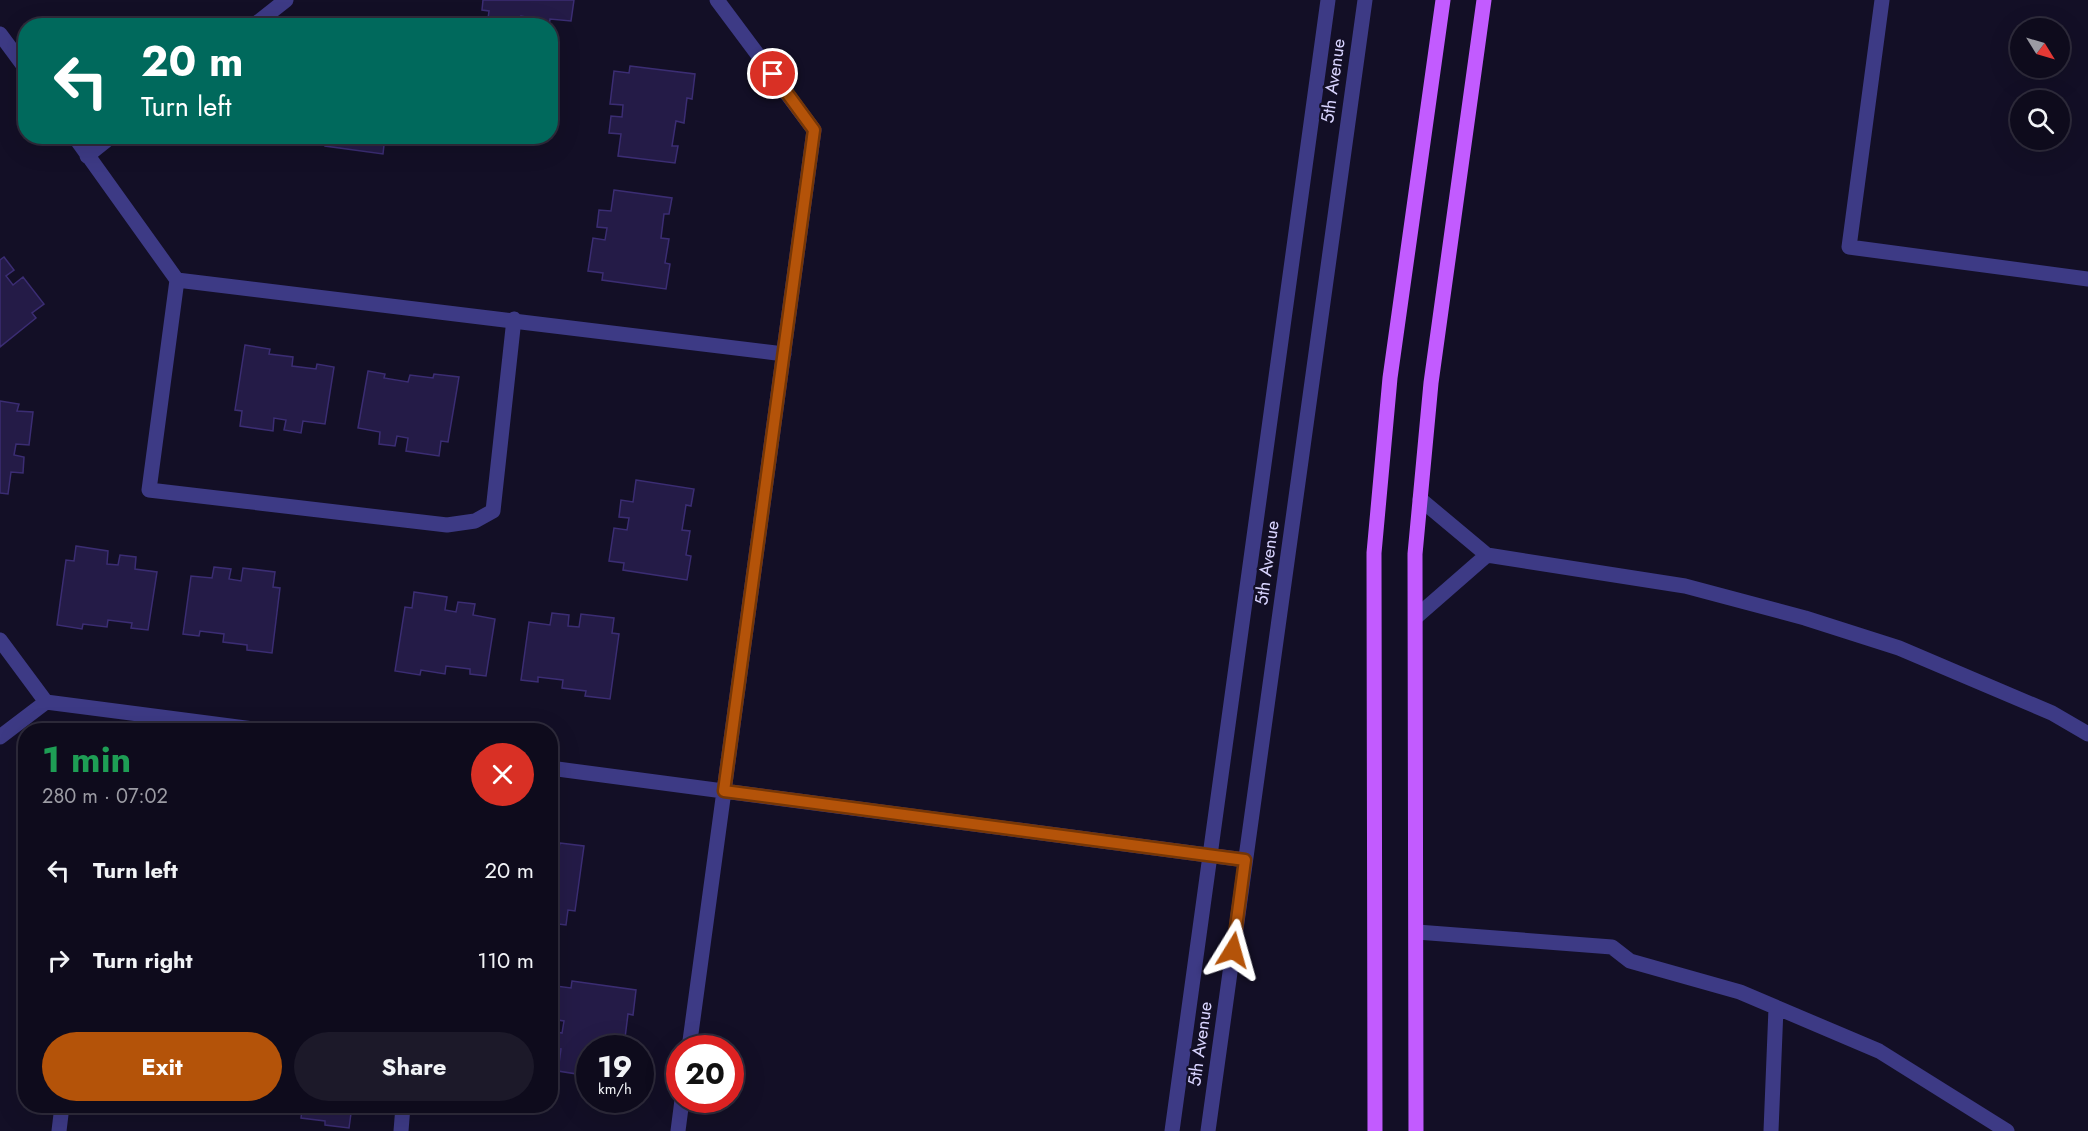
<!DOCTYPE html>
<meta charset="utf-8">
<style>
:root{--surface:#0e0b1c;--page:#1c1929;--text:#f1f3f6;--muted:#9b9ba3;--line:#2e2b3b;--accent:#b45309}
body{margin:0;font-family:Jost,sans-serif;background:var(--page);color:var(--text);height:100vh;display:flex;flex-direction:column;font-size:22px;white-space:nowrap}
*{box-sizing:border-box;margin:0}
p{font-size:20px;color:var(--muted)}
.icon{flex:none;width:33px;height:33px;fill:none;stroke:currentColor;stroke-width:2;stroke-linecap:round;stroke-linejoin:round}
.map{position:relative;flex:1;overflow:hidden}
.details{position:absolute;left:18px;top:723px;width:540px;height:390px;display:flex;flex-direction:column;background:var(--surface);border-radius:24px;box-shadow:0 6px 24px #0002,0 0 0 2px var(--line)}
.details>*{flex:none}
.top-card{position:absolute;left:18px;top:18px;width:540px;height:126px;border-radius:24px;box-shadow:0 6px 24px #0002,0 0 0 2px var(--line);background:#00695c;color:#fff;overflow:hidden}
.needle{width:39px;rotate:127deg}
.buttons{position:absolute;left:2010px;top:18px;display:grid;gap:12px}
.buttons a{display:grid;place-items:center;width:60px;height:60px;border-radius:50%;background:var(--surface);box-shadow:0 6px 24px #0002,0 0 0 2px var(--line);font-size:30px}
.speed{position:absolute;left:576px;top:1035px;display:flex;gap:12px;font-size:30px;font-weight:700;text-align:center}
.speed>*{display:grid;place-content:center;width:78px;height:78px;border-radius:50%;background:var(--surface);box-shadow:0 6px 24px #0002,0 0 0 2px var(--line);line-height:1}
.speed small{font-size:15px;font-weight:400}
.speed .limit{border:9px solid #d22;background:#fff;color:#111}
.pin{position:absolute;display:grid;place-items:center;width:51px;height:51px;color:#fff;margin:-26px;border:3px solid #fff;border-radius:50%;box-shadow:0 2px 6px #0007}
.me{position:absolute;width:66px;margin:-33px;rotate:8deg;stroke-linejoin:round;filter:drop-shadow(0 0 4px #0008)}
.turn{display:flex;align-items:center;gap:21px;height:126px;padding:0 24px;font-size:27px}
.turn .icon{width:78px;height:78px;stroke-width:2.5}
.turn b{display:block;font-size:42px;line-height:51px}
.round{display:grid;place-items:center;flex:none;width:63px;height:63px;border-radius:32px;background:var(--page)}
.head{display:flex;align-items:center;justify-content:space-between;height:102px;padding:0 24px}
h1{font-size:36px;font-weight:700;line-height:45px;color:#1e9e55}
.button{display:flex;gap:12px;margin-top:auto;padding:12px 24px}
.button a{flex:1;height:69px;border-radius:36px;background:var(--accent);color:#fff;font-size:24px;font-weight:700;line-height:69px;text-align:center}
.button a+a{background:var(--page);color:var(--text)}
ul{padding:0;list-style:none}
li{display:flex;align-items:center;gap:18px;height:90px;padding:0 24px}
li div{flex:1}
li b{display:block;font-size:22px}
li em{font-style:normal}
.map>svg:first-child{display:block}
</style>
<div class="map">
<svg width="2088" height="1131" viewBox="0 0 2088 1131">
<rect width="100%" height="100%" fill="#130f26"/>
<path fill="#241b47" stroke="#3b2d73" stroke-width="1.5" d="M 483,0 L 574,0 L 571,21 L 550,19 L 549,26 L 532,26 L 533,18 L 521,16 L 520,26 L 487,26 L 489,11 L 482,10 Z
M 630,66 L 695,74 L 692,99 L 687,98 L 684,123 L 676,121 L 672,146 L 678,146 L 675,163 L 618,156 L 621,134 L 609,133 L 611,116 L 622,117 L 623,105 L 610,104 L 614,71 L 629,73 Z
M 326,136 L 385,136 L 383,154 L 325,146 Z
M 614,190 L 672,198 L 669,214 L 664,214 L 661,238 L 669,239 L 665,263 L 670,264 L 666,289 L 602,280 L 603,273 L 588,271 L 593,238 L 605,240 L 607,228 L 597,227 L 599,210 L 611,211 Z
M 4,257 L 14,270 L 6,276 L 13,285 L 23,277 L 44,304 L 32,313 L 36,318 L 0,347 L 0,260 Z
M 245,345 L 270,349 L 269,354 L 293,357 L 292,366 L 316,369 L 317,364 L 334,367 L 325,424 L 303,421 L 301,433 L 284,430 L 286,420 L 274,418 L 273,431 L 240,426 L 242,411 L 235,410 Z
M 368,371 L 385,374 L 384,378 L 408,382 L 410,375 L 433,378 L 434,374 L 459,377 L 448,442 L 441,441 L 439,456 L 406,451 L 408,438 L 397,436 L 395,446 L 379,444 L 380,432 L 358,428 Z
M 0,401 L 19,404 L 17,411 L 33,412 L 29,445 L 16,444 L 14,455 L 24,457 L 23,473 L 11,472 L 8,494 L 0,493 Z
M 636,480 L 694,489 L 691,506 L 686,505 L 682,530 L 690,531 L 686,555 L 691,556 L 687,580 L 623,570 L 624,563 L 609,561 L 614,528 L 627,530 L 629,518 L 619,517 L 621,500 L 633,502 Z
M 76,546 L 108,551 L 107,564 L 118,565 L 120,555 L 136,557 L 135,569 L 157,572 L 148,630 L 131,628 L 132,623 L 108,620 L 107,627 L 83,624 L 82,629 L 57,625 L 66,560 L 74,561 Z
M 214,567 L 231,569 L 229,579 L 241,581 L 243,568 L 275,572 L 273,587 L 280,588 L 272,653 L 247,650 L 247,645 L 223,642 L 224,634 L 200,631 L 199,636 L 183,634 L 191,576 L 212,578 Z
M 414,592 L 447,597 L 445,610 L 456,612 L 458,602 L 475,604 L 473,615 L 495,619 L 486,676 L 470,674 L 470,669 L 446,666 L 445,674 L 421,670 L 420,675 L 395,671 L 405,607 L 412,608 Z
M 552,613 L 569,615 L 568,626 L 579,627 L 581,614 L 614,618 L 612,633 L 619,634 L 610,699 L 585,696 L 586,691 L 562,688 L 563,680 L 538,677 L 538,682 L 521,680 L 529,622 L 550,625 Z
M 560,843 L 584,846 L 575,911 L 568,910 L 566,925 L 550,923 L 550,846 L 559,847 Z
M 572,981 L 636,990 L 633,1015 L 628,1014 L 625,1038 L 617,1037 L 615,1048 L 590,1048 L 590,1076 L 558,1071 L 561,1049 L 550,1048 L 552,1031 L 562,1033 L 564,1021 L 551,1019 L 556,986 L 571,988 Z
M 261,1106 L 352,1106 L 349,1128 L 325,1125 L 325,1121 L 301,1118 L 302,1110 L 277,1107 L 277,1112 L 260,1110 Z"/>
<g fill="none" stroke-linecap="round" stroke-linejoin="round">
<path stroke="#3d3a85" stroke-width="15" d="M 1882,0 L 1849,247 L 2088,279
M 253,26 L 286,0
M 0,34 L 26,69
M 74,136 L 177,280 L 149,490 L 447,525 L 475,521 L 493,511 L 514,319
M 87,156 L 112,136
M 177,280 L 784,354
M 1420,499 L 1487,555 L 1685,586 L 1805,618 L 1899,648 L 2052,713 L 2088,734
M 1416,617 L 1487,555
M 0,640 L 46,702 L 0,737
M 46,702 L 262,730
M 550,768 L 1245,860
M 1417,932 L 1612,947 L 1630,961 L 1740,992 L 1879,1051 L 2007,1131
M 689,1048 L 814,130 L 717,0
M 59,1131 L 62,1106
M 401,1131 L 403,1106
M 678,1131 L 682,1100
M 1172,1131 L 1328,0
M 1208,1131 L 1365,0
M 1771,1131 L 1776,1008"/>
<path stroke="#c25bff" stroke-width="15" d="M 1375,1131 L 1374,553 L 1390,378 L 1443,0
M 1416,1131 L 1415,554 L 1431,383 L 1484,0"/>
</g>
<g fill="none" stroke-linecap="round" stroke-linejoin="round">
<defs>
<path id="route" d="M 773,74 L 814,130 L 724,791 L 1245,860 L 1233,950"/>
</defs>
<use href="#route" stroke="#753606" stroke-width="15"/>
<use href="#route" stroke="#b45309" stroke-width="10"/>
</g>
<g text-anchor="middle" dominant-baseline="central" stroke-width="4.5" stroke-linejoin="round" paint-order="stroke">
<g font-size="18" fill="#d9d4ff" stroke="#130f26">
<text transform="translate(1333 81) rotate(-82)">5th Avenue</text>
<text transform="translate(1267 563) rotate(-82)">5th Avenue</text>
<text transform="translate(1200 1044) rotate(-82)">5th Avenue</text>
</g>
</g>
</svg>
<div class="buttons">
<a><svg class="needle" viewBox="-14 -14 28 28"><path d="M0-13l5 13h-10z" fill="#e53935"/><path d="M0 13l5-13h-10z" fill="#9b9ba3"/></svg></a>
<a><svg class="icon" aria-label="search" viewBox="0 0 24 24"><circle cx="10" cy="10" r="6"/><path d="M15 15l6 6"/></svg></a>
</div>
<div class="speed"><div>19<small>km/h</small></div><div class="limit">20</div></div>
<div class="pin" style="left:773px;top:74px;background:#d93025"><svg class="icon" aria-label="arrive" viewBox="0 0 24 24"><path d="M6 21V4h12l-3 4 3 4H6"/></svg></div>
<svg class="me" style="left:1233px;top:950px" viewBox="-20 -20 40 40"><path d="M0-17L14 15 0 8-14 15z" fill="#b45309" stroke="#fff" stroke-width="4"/></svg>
<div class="top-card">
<div class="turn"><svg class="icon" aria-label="left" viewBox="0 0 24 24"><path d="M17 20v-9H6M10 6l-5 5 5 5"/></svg><div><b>20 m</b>Turn left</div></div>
</div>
<section class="details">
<div class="head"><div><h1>1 min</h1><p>280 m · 07:02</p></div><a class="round" style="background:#d93025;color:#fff"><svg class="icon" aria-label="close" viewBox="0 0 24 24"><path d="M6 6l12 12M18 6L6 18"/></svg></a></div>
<ul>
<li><svg class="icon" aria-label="left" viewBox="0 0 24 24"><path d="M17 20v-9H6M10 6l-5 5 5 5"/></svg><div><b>Turn left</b></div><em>20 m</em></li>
<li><svg class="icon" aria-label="right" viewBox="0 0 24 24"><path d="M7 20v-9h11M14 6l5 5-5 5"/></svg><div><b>Turn right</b></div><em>110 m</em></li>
</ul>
<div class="button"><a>Exit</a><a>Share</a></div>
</section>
</div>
